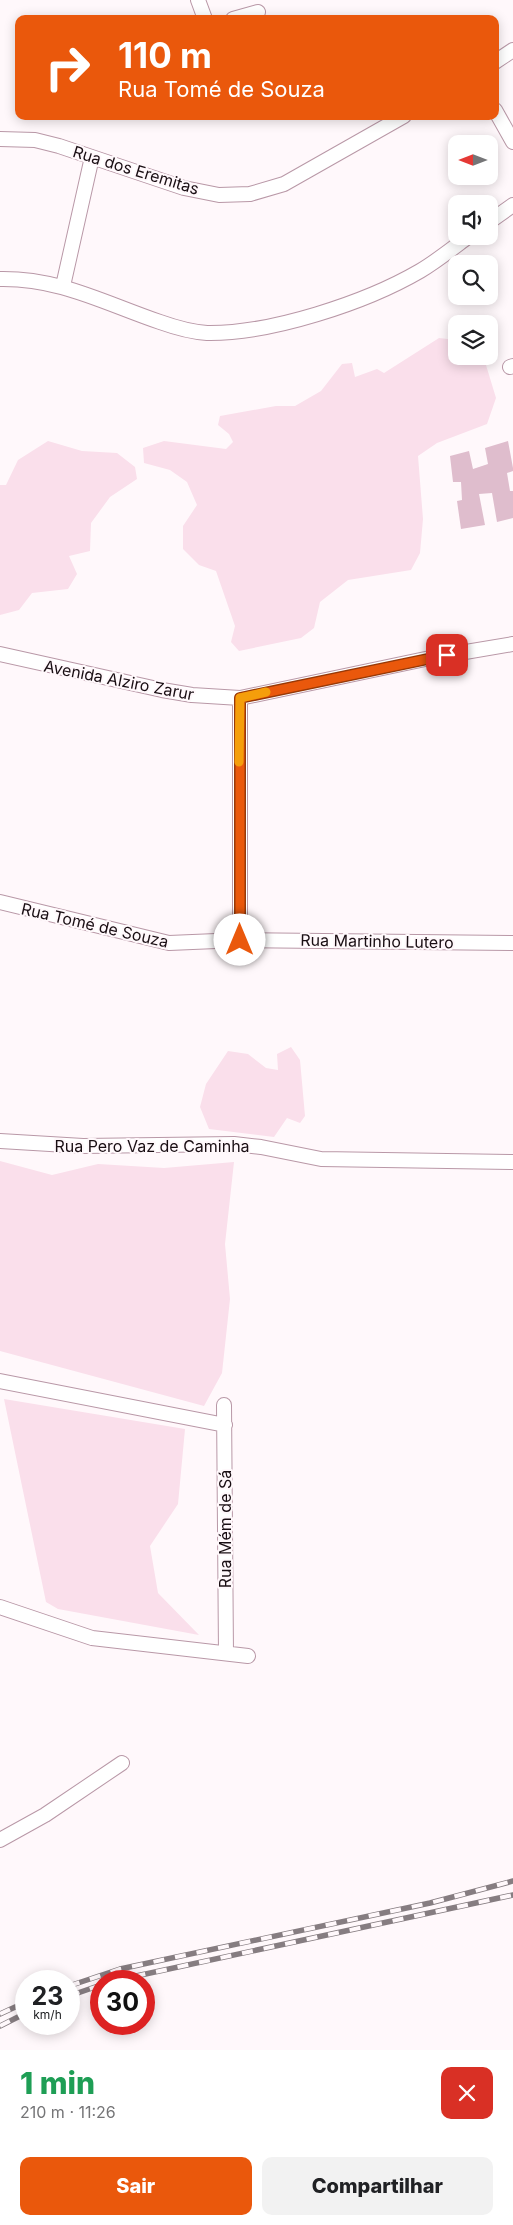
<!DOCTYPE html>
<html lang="pt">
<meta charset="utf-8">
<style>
:root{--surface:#fff;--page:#f2f2f2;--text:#202124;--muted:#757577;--accent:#ea580c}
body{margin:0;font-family:Inter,sans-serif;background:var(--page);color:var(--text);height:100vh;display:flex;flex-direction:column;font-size:19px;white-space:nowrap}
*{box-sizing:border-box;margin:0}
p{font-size:16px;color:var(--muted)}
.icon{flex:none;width:28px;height:28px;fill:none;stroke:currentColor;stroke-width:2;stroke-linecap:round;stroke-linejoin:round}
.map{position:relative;height:2050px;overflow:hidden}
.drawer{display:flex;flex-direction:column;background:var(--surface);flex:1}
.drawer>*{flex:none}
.banner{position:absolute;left:15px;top:15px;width:484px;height:105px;border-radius:10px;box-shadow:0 2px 12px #0003;background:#ea580c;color:#fff;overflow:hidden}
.needle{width:32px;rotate:270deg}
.tools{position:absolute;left:448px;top:135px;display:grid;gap:10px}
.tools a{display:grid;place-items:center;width:50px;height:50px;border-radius:10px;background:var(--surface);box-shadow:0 2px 12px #0003;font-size:25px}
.speed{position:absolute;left:15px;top:1970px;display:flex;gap:10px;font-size:25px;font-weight:700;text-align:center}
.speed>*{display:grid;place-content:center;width:65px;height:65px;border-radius:50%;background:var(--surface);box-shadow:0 2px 12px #0003;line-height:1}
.speed small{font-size:12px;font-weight:400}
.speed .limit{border:8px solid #d22;background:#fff;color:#111}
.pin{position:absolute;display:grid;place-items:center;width:42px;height:42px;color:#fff;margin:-21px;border-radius:10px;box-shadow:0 2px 8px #0006}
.me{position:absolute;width:55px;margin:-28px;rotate:0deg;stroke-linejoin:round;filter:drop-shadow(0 0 4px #0008)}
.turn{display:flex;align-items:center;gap:18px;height:105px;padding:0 20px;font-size:22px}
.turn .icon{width:65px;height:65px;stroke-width:2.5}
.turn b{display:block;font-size:35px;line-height:42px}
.round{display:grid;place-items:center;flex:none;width:52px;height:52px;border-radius:10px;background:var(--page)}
.head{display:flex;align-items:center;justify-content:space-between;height:85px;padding:0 20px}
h1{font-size:30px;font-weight:800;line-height:38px;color:#1e9e55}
.cta{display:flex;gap:10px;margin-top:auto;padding:10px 20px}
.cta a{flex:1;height:58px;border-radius:10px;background:var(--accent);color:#fff;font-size:20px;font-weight:800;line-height:58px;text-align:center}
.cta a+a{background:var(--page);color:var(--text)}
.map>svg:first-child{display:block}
</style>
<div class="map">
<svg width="513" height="2050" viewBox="0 0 513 2050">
<rect width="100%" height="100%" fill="#fff8fb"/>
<path fill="#fadfeb" d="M 439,338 L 456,340 L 456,356 L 479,356 L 486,365 L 496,398 L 487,424 L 437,443 L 418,456 L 423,519 L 420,553 L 411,570 L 348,580 L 320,602 L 314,628 L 301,638 L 239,651 L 231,642 L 235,626 L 216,571 L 199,565 L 183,549 L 183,526 L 197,505 L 187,482 L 170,470 L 144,463 L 143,448 L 164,441 L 226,449 L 233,442 L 229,434 L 218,425 L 220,416 L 276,406 L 295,406 L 321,391 L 342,364 L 352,363 L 355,377 L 377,369 L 384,373 Z
M 48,441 L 82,451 L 117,453 L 135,467 L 137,479 L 110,497 L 91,523 L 90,551 L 69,556 L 77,574 L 68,589 L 32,593 L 19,610 L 0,615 L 0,485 L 6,485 L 18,460 Z
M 291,1047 L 300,1060 L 305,1116 L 300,1123 L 287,1118 L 274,1137 L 209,1129 L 200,1107 L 206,1084 L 228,1051 L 248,1054 L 266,1068 L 278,1070 L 277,1054 Z
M 0,1161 L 52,1175 L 98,1164 L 164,1168 L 234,1162 L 225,1244 L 230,1299 L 222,1373 L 204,1406 L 0,1351 Z
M 4,1399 L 185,1429 L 178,1504 L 150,1546 L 158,1593 L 199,1635 L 58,1609 L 46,1602 Z"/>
<path fill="#dfbdcd" d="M 508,441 L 513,468 L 513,471 L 507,473 L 510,491 L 513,491 L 513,518 L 497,522 L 492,493 L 479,494 L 485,525 L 461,529 L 457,501 L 462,500 L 461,482 L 453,482 L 450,456 L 469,451 L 473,469 L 488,464 L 485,448 Z"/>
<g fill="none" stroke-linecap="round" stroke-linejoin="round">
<defs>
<path id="minor" d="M 198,0 L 205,19
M 233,19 L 258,12
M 495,62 L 513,50
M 495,110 L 513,142
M 0,139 L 35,140 L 59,146 L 184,188 L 219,195 L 250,194 L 284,184 L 404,116
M 489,222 L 513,205
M 0,279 C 60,278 104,303 160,322 C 174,327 193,332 207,333 C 270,334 365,303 420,271 C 437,261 453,248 469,236
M 63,286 L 92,157
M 510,367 L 513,366
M 0,654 L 162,690 L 192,695 L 240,698 L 430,658 L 513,644
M 240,698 L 240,940
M 0,902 L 169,943 L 240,940 L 513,943
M 0,1141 L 83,1146 L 234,1144 L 261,1147 L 321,1159 L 513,1162
M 0,1381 L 225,1425
M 224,1405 L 226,1653
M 0,1607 L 92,1638 L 248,1656
M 0,1840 L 45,1815 L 122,1763"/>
</defs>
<use href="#minor" stroke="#b998a7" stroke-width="16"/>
<use href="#minor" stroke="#fff" stroke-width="14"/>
<defs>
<path id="rail" d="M 113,1981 L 513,1895
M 69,1986 L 120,1969 L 430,1903 L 513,1881
M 69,1996 L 101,1985
M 0,2014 L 26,2002
M 0,2026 L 26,2013"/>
</defs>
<use href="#rail" stroke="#867d81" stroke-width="5.5"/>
<use href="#rail" stroke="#fff8fb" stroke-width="4" stroke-dasharray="11" stroke-linecap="butt"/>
</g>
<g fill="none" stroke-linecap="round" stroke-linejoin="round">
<defs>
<path id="route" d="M 240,940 L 240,698 L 447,655"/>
</defs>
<use href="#route" stroke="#983908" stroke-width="12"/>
<use href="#route" stroke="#ea580c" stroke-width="9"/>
<path stroke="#f59e0b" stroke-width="9" d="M 239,762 L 240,698 L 266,692"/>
</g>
<g text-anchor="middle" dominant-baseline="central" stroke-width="4" stroke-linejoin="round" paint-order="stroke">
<g font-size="16" fill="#190e13" stroke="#fff8fb">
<text transform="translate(136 170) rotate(17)">Rua dos Eremitas</text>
<text transform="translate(119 680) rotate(11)">Avenida Alziro Zarur</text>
<text transform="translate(95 925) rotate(13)">Rua Tomé de Souza</text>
<text transform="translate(377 941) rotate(1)">Rua Martinho Lutero</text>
<text x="152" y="1146">Rua Pero Vaz de Caminha</text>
<text transform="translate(225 1529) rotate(-90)">Rua Mém de Sá</text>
</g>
</g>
</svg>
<div class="tools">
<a><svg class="needle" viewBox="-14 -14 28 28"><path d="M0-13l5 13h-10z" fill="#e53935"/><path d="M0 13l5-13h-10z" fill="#757577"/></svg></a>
<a><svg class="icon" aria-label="sound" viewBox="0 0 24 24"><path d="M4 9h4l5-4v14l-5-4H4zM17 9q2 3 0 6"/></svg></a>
<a><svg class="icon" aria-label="search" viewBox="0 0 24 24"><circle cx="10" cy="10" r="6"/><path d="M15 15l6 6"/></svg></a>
<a><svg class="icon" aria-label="layers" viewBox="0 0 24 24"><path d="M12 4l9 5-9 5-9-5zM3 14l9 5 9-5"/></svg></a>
</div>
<div class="speed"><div>23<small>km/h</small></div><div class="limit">30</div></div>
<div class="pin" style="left:447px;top:655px;background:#d93025"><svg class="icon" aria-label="arrive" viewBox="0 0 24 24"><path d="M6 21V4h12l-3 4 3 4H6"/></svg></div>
<svg class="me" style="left:240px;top:940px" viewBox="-20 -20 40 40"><circle r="19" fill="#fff"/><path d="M0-13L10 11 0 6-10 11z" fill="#ea580c"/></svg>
<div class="banner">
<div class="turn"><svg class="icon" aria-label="right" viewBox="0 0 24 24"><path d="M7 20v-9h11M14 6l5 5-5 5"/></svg><div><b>110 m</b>Rua Tomé de Souza</div></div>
</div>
</div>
<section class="drawer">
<div class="head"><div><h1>1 min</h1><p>210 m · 11:26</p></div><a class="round" style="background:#d93025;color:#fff"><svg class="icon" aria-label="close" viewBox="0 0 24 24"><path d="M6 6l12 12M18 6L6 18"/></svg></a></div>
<div class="cta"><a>Sair</a><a>Compartilhar</a></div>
</section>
